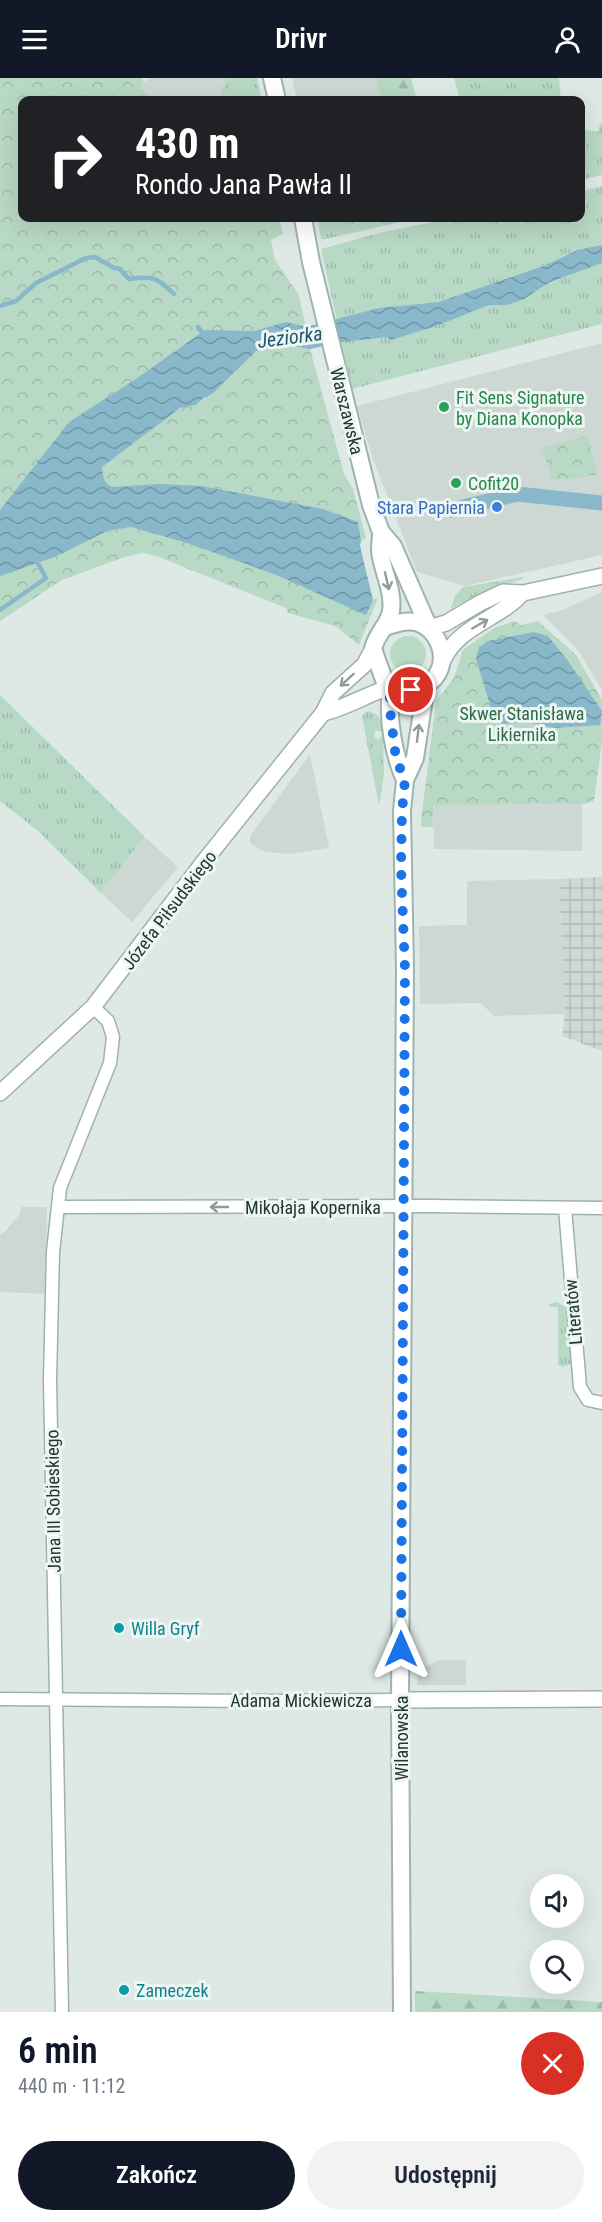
<!DOCTYPE html>
<html lang="pl">
<meta charset="utf-8">
<style>
:root{--surface:#fff;--page:#f2f2f3;--text:#1f2937;--muted:#747a83;--accent:#111827}
body{margin:0;font-family:"Roboto Condensed",sans-serif;background:var(--page);color:var(--text);height:100vh;display:flex;flex-direction:column;font-size:22px;white-space:nowrap}
*{box-sizing:border-box;margin:0}
p{font-size:20px;color:var(--muted)}
.icon{flex:none;width:33px;height:33px;fill:none;stroke:currentColor;stroke-width:2;stroke-linecap:round;stroke-linejoin:round}
.map{position:relative;height:1934px;overflow:hidden}
.details{display:flex;flex-direction:column;background:var(--surface);flex:1}
.details>*{flex:none}
.banner{position:absolute;left:18px;top:18px;width:567px;height:126px;border-radius:12px;box-shadow:0 6px 24px #0002;background:#202124;color:#fff;overflow:hidden}
.fabs{position:absolute;left:530px;top:1796px;display:grid;gap:12px}
.fabs a{display:grid;place-items:center;width:54px;height:54px;border-radius:50%;background:var(--surface);box-shadow:0 6px 24px #0002;font-size:30px}
.pin{position:absolute;display:grid;place-items:center;width:51px;height:51px;color:#fff;margin:-26px;border:3px solid #fff;border-radius:50%;box-shadow:0 2px 6px #0007}
.me{position:absolute;width:66px;margin:-33px;rotate:0deg;stroke-linejoin:round;filter:drop-shadow(0 0 4px #0008)}
.turn{display:flex;align-items:center;gap:21px;height:126px;padding:0 18px;font-size:27px}
.turn .icon{width:78px;height:78px;stroke-width:2.5}
.turn b{display:block;font-size:42px;line-height:51px}
.round{display:grid;place-items:center;flex:none;width:63px;height:63px;border-radius:32px;background:var(--page)}
.overview{display:flex;align-items:center;justify-content:space-between;height:102px;padding:0 18px}
h1{font-size:36px;font-weight:600;line-height:45px;color:var(--accent)}
.action{display:flex;gap:12px;margin-top:auto;padding:12px 18px}
.action a{flex:1;height:69px;border-radius:36px;background:var(--accent);color:#fff;font-size:24px;font-weight:600;line-height:69px;text-align:center}
.action a+a{background:var(--page);color:var(--text)}
header{display:flex;justify-content:space-between;align-items:center;height:78px;padding:0 18px;background:var(--accent);color:#fff;font-size:27px;font-weight:600}
.map>svg:first-child{display:block}
</style>
<header><svg class="icon" aria-label="menu" viewBox="0 0 24 24"><path d="M4 6h16M4 12h16M4 18h16"/></svg>Drivr<svg class="icon" aria-label="person" viewBox="0 0 24 24"><circle cx="12" cy="8" r="4"/><path d="M4 21q1-7 8-7t8 7"/></svg></header>
<div class="map">
<svg width="602" height="1934" viewBox="0 0 602 1934">
<defs>
<pattern id="industrial-grid" width="8" height="8" patternUnits="userSpaceOnUse" patternTransform="scale(1.5)"><rect width="8" height="8" fill="#cdd8d4"/><path d="M0 4h8M4 0v8" fill="none" stroke="#b0bab7"/></pattern>
<pattern id="grass-tufts" width="24" height="20" patternUnits="userSpaceOnUse" patternTransform="scale(1.5)"><rect width="24" height="20" fill="#b8d9c5"/><path d="M3 7l-1-3M5 7V3M7 7l1-3M15 17l-1-3M17 17v-4M19 17l1-3" fill="none" stroke="#9ebbaa"/></pattern>
<pattern id="forest-firs" width="22" height="20" patternUnits="userSpaceOnUse" patternTransform="scale(1.5)"><rect width="22" height="20" fill="#b8d9c5"/><path d="M5 1l3.5 6h-7zM16 11l3.5 6h-7z" fill="#9ebbaa"/></pattern>
<pattern id="park-crowns" width="20" height="18" patternUnits="userSpaceOnUse" patternTransform="scale(1.5)"><rect width="20" height="18" fill="#b8d9c5"/><path d="M2 6a3 3 0 1 1 6 0M12 15a3 3 0 1 1 6 0" fill="none" stroke="#9ebbaa"/></pattern>
<pattern id="water-waves" width="16" height="10" patternUnits="userSpaceOnUse" patternTransform="scale(1.5)"><rect width="16" height="10" fill="#89b8cb"/><path d="M0 5q4-4 8 0t8 0" fill="none" stroke="#7096a6"/></pattern>
</defs>
<rect width="100%" height="100%" fill="#dee9e5"/>
<path fill="#cdd8d4" d="M 151,0 L 225,0 L 225,6 L 217,22 L 157,22 L 145,14 L 139,7 Z
M 292,0 L 375,0 L 381,22 L 297,22 Z
M 602,265 L 602,477 L 465,508 L 417,494 L 373,381 L 357,328 Z
M 602,514 L 602,612 L 578,572 L 543,537 L 562,532 Z
M 310,676 L 329,770 L 290,776 L 265,774 L 250,765 L 250,758 Z
M 582,726 L 582,773 L 434,771 L 433,727 Z
M 145,759 L 178,789 L 132,844 L 100,814 Z
M 559,801 L 565,936 L 494,938 L 481,925 L 420,926 L 419,848 L 467,847 L 467,803 Z
M 21,1129 L 47,1129 L 46,1216 L 0,1214 L 0,1158 L 11,1147 L 19,1137 Z
M 439,1582 L 466,1582 L 466,1607 L 417,1607 L 418,1593 Z"/>
<path fill="url(#industrial-grid)" d="M 602,799 L 602,973 L 562,958 L 565,936 L 559,801 Z"/>
<path fill="url(#grass-tufts)" d="M 225,0 L 257,0 L 262,22 L 217,22 L 225,6 Z
M 454,0 L 559,0 L 561,22 L 460,22 Z
M 600,46 L 602,46 L 602,97 L 581,102 L 581,51 L 598,54 Z
M 602,108 L 602,246 L 352,311 L 321,171 L 383,154 L 454,140 L 580,140 L 581,113 Z
M 317,140 L 322,140 L 323,143 L 341,140 L 418,140 L 325,161 L 321,161 Z
M 523,499 L 523,501 L 491,511 L 451,530 L 455,518 L 463,509 Z
M 0,617 L 145,759 L 100,814 L 39,754 L 0,723 Z
M 367,633 C 379,635 382,643 384,654 L 375,652 L 374,659 L 378,662 L 381,659 L 383,660 L 384,695 L 379,728 L 362,638 Z
M 556,1224 L 567,1229 L 571,1286 L 563,1289 L 558,1287 L 558,1229 L 549,1229 L 549,1226 Z"/>
<path fill="url(#forest-firs)" d="M 375,0 L 411,0 L 417,22 L 381,22 Z
M 415,1913 L 602,1924 L 602,1934 L 415,1934 Z"/>
<path fill="url(#park-crowns)" d="M 0,0 L 141,0 L 144,4 L 140,7 L 145,14 L 157,22 L 22,22 L 22,140 L 279,140 L 283,156 L 271,162 L 275,182 L 299,217 L 310,271 L 344,396 L 353,411 L 366,460 L 361,463 L 360,467 L 372,522 L 378,520 L 359,567 L 335,548 L 288,535 L 286,530 L 156,478 L 142,475 L 125,479 L 62,502 L 0,543 Z
M 588,357 L 597,396 L 572,401 L 552,401 L 542,370 Z
M 514,543 L 521,547 L 538,543 L 576,577 L 602,622 L 602,663 L 594,723 L 582,726 L 433,727 L 433,749 L 422,749 L 421,743 L 436,623 L 454,600 L 463,572 L 494,550 Z"/>
<path fill="#b8d9c5" d="M390 576a18 18 0 1 1 36 0a18 18 0 1 1-36 0Z"/>
<path fill="url(#water-waves)" d="M 602,167 L 602,185 L 550,204 L 524,221 L 507,227 L 489,227 L 436,248 L 391,262 L 387,259 L 343,264 L 310,271 L 283,266 L 256,273 L 212,316 L 203,320 L 196,327 L 180,330 L 102,389 C 103,398 103,406 113,409 L 160,406 L 201,408 L 323,431 L 358,444 L 361,463 L 360,468 L 373,522 L 366,537 L 274,496 L 184,464 L 131,449 L 107,453 L 57,478 L 0,498 L 0,432 L 69,344 L 136,301 L 205,252 L 254,253 L 286,244 L 306,249 L 379,230 L 439,224 L 546,187 L 578,172 Z
M 534,554 L 548,558 L 568,583 L 602,633 L 600,647 L 554,650 L 527,644 L 501,646 L 494,642 L 491,636 L 491,630 L 476,581 L 479,569 L 488,563 Z"/>
<g fill="none" stroke-linecap="round" stroke-linejoin="round">
<path stroke="#89b8cb" stroke-width="4.5" d="M 0,228 L 16,223 L 36,205 L 86,180 L 95,179 L 114,190 L 120,191 L 129,201 C 153,198 157,199 174,216
M 198,249 L 205,259
M 0,532 L 46,500 L 35,480"/>
<path stroke="#89b8cb" stroke-width="15" d="M 451,432 L 517,416 L 602,425"/>
<defs>
<path id="minor" d="M 59,1129 L 430,1128 L 602,1130
M 565,1130 L 580,1309 L 588,1322 L 602,1325
M 0,1621 L 271,1623 L 400,1622
M 62,1934 L 50,1302 L 53,1174 L 60,1110 L 110,985 L 113,959 L 108,943 L 93,929"/>
<path id="tertiary" d="M 429,550 L 446,545 L 480,525 L 503,514 L 523,515 L 602,498
M 443,582 C 460,547 498,542 523,515
M 323,635 C 345,630 366,617 387,610
M 0,1015 L 93,929 L 202,786 L 323,635 L 333,615 L 364,587 L 373,571
M 400,1622 L 602,1621"/>
<path id="secondary" d="M 272,0 L 277,22
M 303,140 L 311,184 L 371,427 L 381,454 L 393,468 L 429,550
M 381,454 C 381,460 380,467 380,473 C 382,493 394,512 391,533 C 389,547 376,556 373,571 L 387,610 L 391,614
M 383,550 C 393,546 404,542 415,544 C 442,550 453,591 427,606 C 416,613 403,613 391,614
M 391,614 C 387,641 394,678 405,702
M 402,1934 L 400,1622 L 405,892 L 402,733 L 405,702 L 415,680 L 426,607"/>
</defs>
<use href="#minor" stroke="#a2b0ac" stroke-width="15"/>
<use href="#tertiary" stroke="#a2b0ac" stroke-width="18"/>
<use href="#secondary" stroke="#9eb4ae" stroke-width="20"/>
<use href="#minor" stroke="#fff" stroke-width="12"/>
<use href="#tertiary" stroke="#fff" stroke-width="15"/>
<use href="#secondary" stroke="#fff" stroke-width="16"/>
</g>
<defs><path id="oneway-shaft" d="M-6 0H5M1.5-3L5.5 0L1.5 3" fill="none" stroke-width="1.6" stroke-linecap="round" stroke-linejoin="round" transform="scale(1.5)"/></defs>
<g stroke="#909b9a">
<use href="#oneway-shaft" transform="translate(387 503) rotate(77)"/>
<use href="#oneway-shaft" transform="translate(480 546) rotate(-30)"/>
<use href="#oneway-shaft" transform="translate(347 602) rotate(138)"/>
<use href="#oneway-shaft" transform="translate(418 655) rotate(-83)"/>
<use href="#oneway-shaft" transform="translate(219 1129) rotate(-180)"/>
</g>
<g fill="none" stroke-linecap="round" stroke-linejoin="round">
<path stroke="#1a73e8" stroke-width="10" stroke-dasharray="0 18" d="M 401,1571 L 405,892 L 401,790 L 402,733 L 405,702 L 396,681 L 389,624 L 391,614 L 411,612"/>
</g>
<g fill="#2e9e5b" stroke="#eef6f3" stroke-width="2">
<circle cx="444" cy="329" r="6"/>
<circle cx="456" cy="405" r="6"/>
</g>
<circle fill="#3f7fe0" stroke="#eef6f3" stroke-width="2" cx="497" cy="429" r="6"/>
<g fill="#0f9aa8" stroke="#eef6f3" stroke-width="2">
<circle cx="119" cy="1550" r="6"/>
<circle cx="124" cy="1912" r="6"/>
</g>
<g text-anchor="middle" dominant-baseline="central" stroke-width="6" stroke-linejoin="round" paint-order="stroke">
<g font-size="18" fill="#27864d" stroke="#eef6f3" text-anchor="start">
<text x="456" y="319">Fit Sens Signature<tspan x="456" dy="21">by Diana Konopka</tspan></text>
<text x="468" y="405">Cofit20</text>
</g>
<g font-size="18" fill="#213734" stroke="#eef6f3">
<text transform="translate(347 333) rotate(76)">Warszawska</text>
<text transform="translate(169 832) rotate(-53)">Józefa Piłsudskiego</text>
<text x="313" y="1129">Mikołaja Kopernika</text>
<text transform="translate(573 1234) rotate(-95)">Literatów</text>
<text transform="translate(53 1423) rotate(-91)">Jana III Sobieskiego</text>
<text x="301" y="1622">Adama Mickiewicza</text>
<text transform="translate(401 1660) rotate(-90)">Wilanowska</text>
</g>
<g font-size="18" fill="#366cbe" stroke="#eef6f3" text-anchor="end">
<text x="485" y="429">Stara Papiernia</text>
</g>
<g font-size="18" fill="#2e6b4d" stroke="#eef6f3">
<text x="522" y="635">Skwer Stanisława<tspan x="522" dy="21">Likiernika</tspan></text>
</g>
<g font-size="18" fill="#0d838f" stroke="#eef6f3" text-anchor="start">
<text x="131" y="1550">Willa Gryf</text>
<text x="136" y="1912">Zameczek</text>
</g>
<g font-size="20" font-style="italic" fill="#20576e" stroke="#eef6f3">
<text transform="translate(290 259) rotate(-7)">Jeziorka</text>
</g>
</g>
</svg>
<div class="fabs">
<a><svg class="icon" aria-label="sound" viewBox="0 0 24 24"><path d="M4 9h4l5-4v14l-5-4H4zM17 9q2 3 0 6"/></svg></a>
<a><svg class="icon" aria-label="search" viewBox="0 0 24 24"><circle cx="10" cy="10" r="6"/><path d="M15 15l6 6"/></svg></a>
</div>
<div class="pin" style="left:411px;top:612px;background:#d93025"><svg class="icon" aria-label="arrive" viewBox="0 0 24 24"><path d="M6 21V4h12l-3 4 3 4H6"/></svg></div>
<svg class="me" style="left:401px;top:1571px" viewBox="-20 -20 40 40"><path d="M0-17L14 15 0 8-14 15z" fill="#1a73e8" stroke="#fff" stroke-width="4"/></svg>
<div class="banner">
<div class="turn"><svg class="icon" aria-label="right" viewBox="0 0 24 24"><path d="M7 20v-9h11M14 6l5 5-5 5"/></svg><div><b>430 m</b>Rondo Jana Pawła II</div></div>
</div>
</div>
<section class="details">
<div class="overview"><div><h1>6 min</h1><p>440 m · 11:12</p></div><a class="round" style="background:#d93025;color:#fff"><svg class="icon" aria-label="close" viewBox="0 0 24 24"><path d="M6 6l12 12M18 6L6 18"/></svg></a></div>
<div class="action"><a>Zakończ</a><a>Udostępnij</a></div>
</section>
